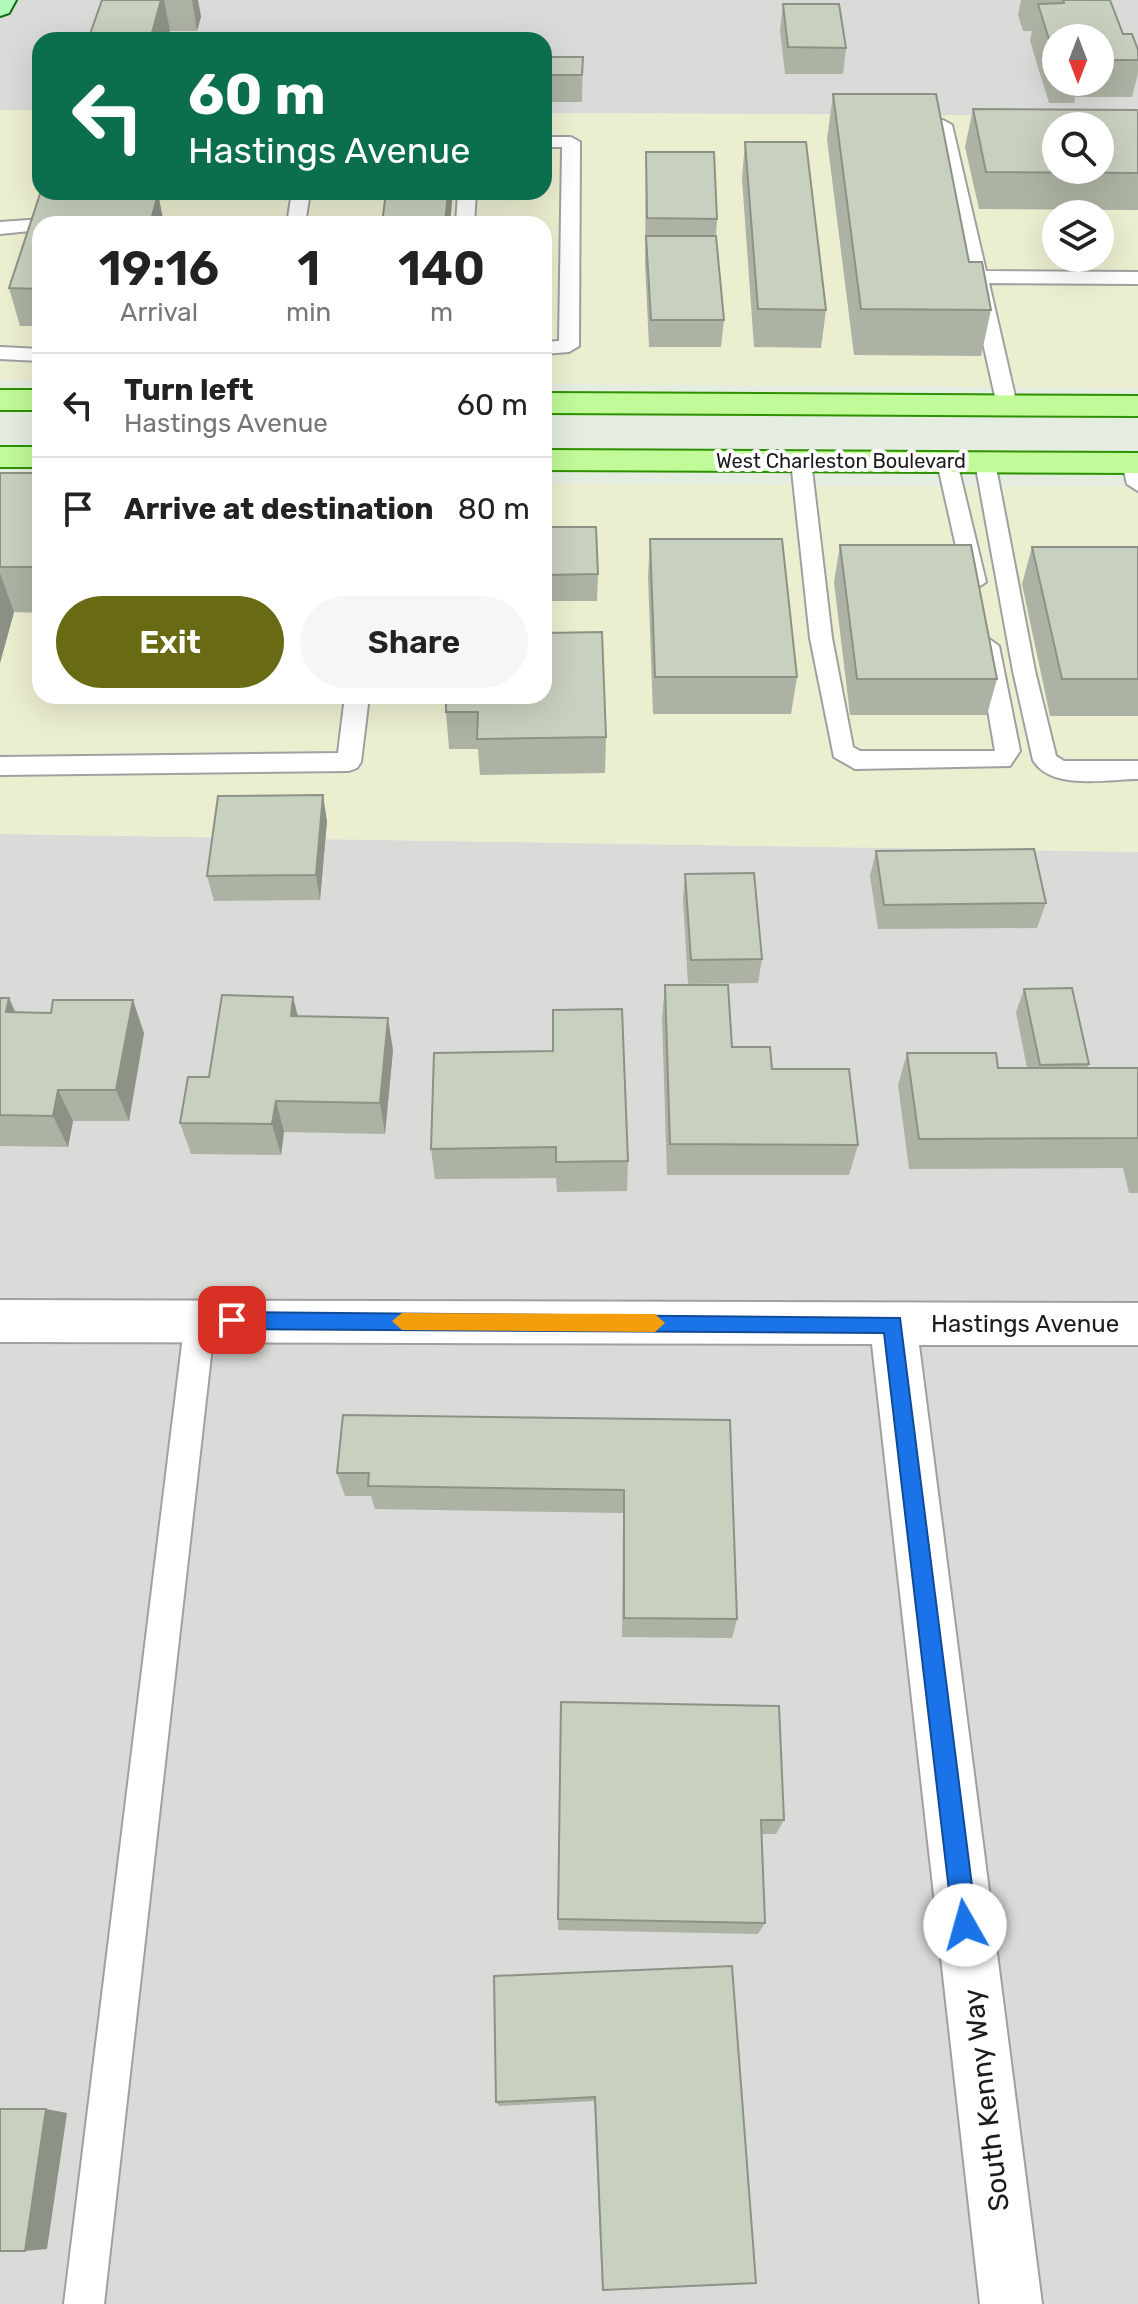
<!DOCTYPE html>
<style>
:root{--surface:#fff;--page:#f6f6f6;--text:#222;--muted:#767676;--line:#e0e0e0;--accent:#696b14}
body{margin:0;font-family:Rubik,sans-serif;background:var(--page);color:var(--text);height:100vh;display:flex;flex-direction:column;font-size:30px;white-space:nowrap}
*{box-sizing:border-box;margin:0}
p{font-size:26px;color:var(--muted)}
.icon{flex:none;width:44px;height:44px;fill:none;stroke:currentColor;stroke-width:2;stroke-linecap:round;stroke-linejoin:round}
.map{position:relative;flex:1;overflow:hidden}
.sheet{position:absolute;left:32px;top:216px;width:520px;height:488px;display:flex;flex-direction:column;background:var(--surface);border-radius:24px;box-shadow:0 8px 32px #0002}
.sheet>*{flex:none}
.top-card{position:absolute;left:32px;top:32px;width:520px;height:168px;border-radius:24px;box-shadow:0 8px 32px #0002;background:#0b6e4f;color:#fff;overflow:hidden}
.needle{width:52px;rotate:180deg}
.tools{position:absolute;left:1042px;top:24px;display:grid;gap:16px}
.tools a{display:grid;place-items:center;width:72px;height:72px;border-radius:50%;background:var(--surface);box-shadow:0 8px 32px #0002;font-size:40px}
.pin{position:absolute;display:grid;place-items:center;width:68px;height:68px;color:#fff;margin:-34px;border-radius:16px;box-shadow:0 4px 12px #0006}
.me{position:absolute;width:88px;margin:-44px;rotate:353deg;stroke-linejoin:round;filter:drop-shadow(0 0 6px #0008)}
.turn{display:flex;align-items:center;gap:28px;height:168px;padding:0 24px;font-size:36px}
.turn .icon{width:104px;height:104px;stroke-width:2.5}
.turn b{display:block;font-size:56px;line-height:68px}
.eta{display:flex;justify-content:space-evenly;align-items:center;height:136px;text-align:center}
.eta b{font-size:48px;font-weight:600;line-height:56px}
.action{display:flex;gap:16px;margin-top:auto;padding:16px 24px}
.action a{flex:1;height:92px;border-radius:48px;background:var(--accent);color:#fff;font-size:32px;font-weight:600;line-height:92px;text-align:center}
.action a+a{background:var(--page);color:var(--text)}
ul{padding:0;list-style:none}
li{display:flex;align-items:center;gap:24px;height:104px;padding:0 24px;border-top:2px solid var(--line)}
li div{flex:1}
li b{display:block;font-size:30px}
li em{font-style:normal}
.map>svg:first-child{display:block}
</style>
<div class="map">
<svg width="1138" height="2304" viewBox="0 0 1138 2304">
<rect width="100%" height="100%" fill="#e5ede1"/>
<path fill="#dadad9" fill-rule="evenodd" d="M 0,0 L 1138,0 L 1138,116 L 544,113 L 544,40 L 40,40 L 40,110 L 0,110 ZM 1056,38 L 1100,38 L 1100,82 L 1056,82 Z
M 0,834 L 1138,852 L 1138,2304 L 0,2304 Z"/>
<path fill="#eceed0" fill-rule="evenodd" d="M 0,110 L 40,110 L 40,192 L 544,192 L 544,113 L 1138,116 L 1138,388 L 544,384 L 544,224 L 40,224 L 40,381 L 0,380 ZM 1056,126 L 1100,126 L 1100,170 L 1056,170 ZM 1056,214 L 1100,214 L 1100,258 L 1056,258 Z
M 0,481 L 40,481 L 40,696 L 544,696 L 544,484 L 1138,487 L 1138,852 L 0,834 Z"/>
<g fill="none" stroke-linecap="round" stroke-linejoin="round">
<defs>
<path id="lane" d="M 943,120 L 952,125 L 986,271 L 1138,272 L 1138,284 L 989,283 L 1017,405 L 1007,411 L 997,405 L 934,125 Z
M 544,137 L 571,137 L 580,142 L 579,346 L 569,352 L 544,354 L 544,342 L 559,341 L 562,147 L 544,147 Z
M 292,192 L 310,192 L 305,224 L 287,224 Z
M 458,192 L 476,192 L 474,224 L 456,224 Z
M 43,219 L 52,224 L 40,224 L 40,230 L 0,234 L 0,222 Z
M 0,347 L 40,349 L 40,361 L 0,359 Z
M 801,454 L 811,461 L 832,638 L 853,747 L 860,751 L 995,751 L 977,646 L 988,638 L 999,646 L 1020,751 L 1010,766 L 855,769 L 834,757 L 810,638 L 791,461 Z
M 947,455 L 957,462 L 986,582 L 975,589 L 964,582 L 937,462 Z
M 985,455 L 995,462 L 1035,671 L 1056,756 L 1064,761 L 1138,761 L 1138,779 C 1108,779 1051,791 1033,760 L 1013,671 L 975,462 Z
M 1132,456 L 1138,458 L 1138,491 L 1127,484 L 1122,463 Z
M 345,696 L 369,696 L 361,762 L 357,768 L 349,771 L 0,775 L 0,757 L 338,753 Z
M 200,1307 L 211,1311 L 215,1320 L 104,2304 L 64,2304 L 185,1320 L 189,1311 Z"/>
<path id="street" d="M 0,1300 L 1138,1303 L 1138,1345 L 919,1345 L 1042,2304 L 980,2304 L 872,1344 L 0,1342 Z"/>
<path id="secondary" d="M 0,0 L 16,0 L 9,13 L 0,16 Z"/>
<path id="primary" d="M 0,390 L 40,390 L 40,410 L 0,410 Z
M 544,393 L 1138,396 L 1138,416 L 544,413 Z
M 0,447 L 40,447 L 40,467 L 0,467 Z
M 544,450 L 1138,453 L 1138,473 L 544,470 Z"/>
</defs>
<use href="#lane" stroke="#a0a0a0" stroke-width="4"/>
<use href="#street" stroke="#a0a0a0" stroke-width="4"/>
<use href="#secondary" stroke="#066f14" stroke-width="4"/>
<use href="#primary" stroke="#2e9102" stroke-width="4"/>
<use href="#lane" fill="#fff" fill-rule="evenodd"/>
<use href="#street" fill="#fff" fill-rule="evenodd"/>
<use href="#secondary" fill="#b4f8b9" fill-rule="evenodd"/>
<use href="#primary" fill="#c1fa99" fill-rule="evenodd"/>
</g>
<path fill="#acb3a4" fill-rule="evenodd" d="M 102,0 L 198,0 L 201,17 L 197,31 L 170,31 L 167,40 L 88,40 Z
M 1021,0 L 1110,0 L 1123,34 L 1138,50 L 1138,74 L 1132,97 L 1075,97 L 1074,103 L 1049,103 L 1030,41 L 1032,31 L 1023,31 L 1018,15 ZM 1056,38 L 1100,38 L 1100,82 L 1056,82 Z
M 783,4 L 846,48 L 843,74 L 785,74 L 780,30 Z
M 544,57 L 583,57 L 582,102 L 544,102 Z
M 833,94 L 969,262 L 991,310 L 981,356 L 854,355 L 827,139 Z
M 973,109 L 1138,110 L 1138,210 L 979,209 L 965,147 Z
M 745,142 L 826,310 L 821,348 L 754,347 L 742,179 Z
M 646,152 L 717,219 L 716,236 L 724,320 L 721,347 L 649,347 L 645,263 Z
M 64,192 L 120,192 L 120,194 L 158,194 L 164,224 L 40,224 L 40,326 L 20,326 L 9,288 L 40,194 L 64,194 Z
M 0,473 L 40,473 L 40,613 L 14,612 L 0,663 Z
M 544,527 L 598,574 L 597,601 L 544,601 Z
M 650,539 L 797,677 L 791,714 L 653,714 L 648,576 Z
M 840,545 L 997,679 L 987,715 L 850,715 L 834,582 Z
M 1032,547 L 1138,547 L 1138,716 L 1050,716 L 1022,584 Z
M 446,696 L 606,737 L 605,773 L 480,775 L 478,749 L 449,749 L 446,712 Z
M 327,821 L 320,900 L 214,901 L 207,876 Z
M 876,851 L 1046,903 L 1037,928 L 878,929 L 870,876 Z
M 685,874 L 762,959 L 758,983 L 688,984 L 683,899 Z
M 665,985 L 732,1047 L 772,1069 L 858,1145 L 849,1175 L 667,1175 L 662,1018 Z
M 1024,989 L 1089,1064 L 1087,1068 L 1138,1068 L 1138,1193 L 1129,1193 L 1123,1168 L 909,1169 L 898,1085 L 907,1053 L 998,1068 L 1027,1068 L 1016,1012 Z
M 293,997 L 298,1016 L 393,1050 L 385,1134 L 284,1132 L 281,1155 L 191,1154 L 180,1123 L 209,1077 Z
M 0,998 L 15,1012 L 144,1033 L 129,1121 L 73,1121 L 68,1147 L 0,1146 Z
M 553,1051 L 628,1161 L 627,1191 L 557,1192 L 556,1178 L 435,1179 L 431,1149 Z
M 730,1420 L 737,1619 L 732,1638 L 622,1637 L 623,1513 L 375,1509 L 371,1496 L 345,1496 L 337,1473 Z
M 561,1702 L 784,1820 L 776,1834 L 762,1834 L 765,1923 L 758,1934 L 558,1930 Z
M 732,1966 L 603,2290 L 602,2286 L 594,2101 L 499,2106 L 496,2102 Z"/>
<path fill="#8c9286" d="M 161,0 L 164,0 L 170,31 L 167,40 L 150,40 Z
M 192,0 L 198,0 L 201,17 L 197,31 Z
M 448,192 L 453,192 L 450,224 L 445,224 Z
M 158,194 L 164,224 L 150,224 Z
M 0,573 L 14,612 L 0,663 Z
M 323,795 L 327,821 L 320,900 L 316,875 Z
M 293,997 L 301,1030 L 291,1016 Z
M 9,998 L 24,1031 L 6,1012 Z
M 133,1000 L 144,1033 L 129,1121 L 116,1090 Z
M 388,1018 L 393,1050 L 385,1134 L 380,1103 Z
M 58,1090 L 73,1121 L 68,1147 L 53,1116 Z
M 276,1101 L 284,1132 L 281,1155 L 272,1124 Z
M 46,2109 L 67,2113 L 47,2249 L 25,2251 Z"/>
<path fill="#c8d0bf" stroke="#8c9286" stroke-width="2" fill-rule="evenodd" d="M 102,0 L 161,0 L 150,40 L 88,40 Z
M 1063,0 L 1110,0 L 1123,34 L 1132,34 L 1138,50 L 1138,60 L 1100,60 L 1100,38 L 1056,38 L 1056,62 L 1038,4 L 1064,3 Z
M 783,4 L 839,4 L 846,48 L 788,47 Z
M 544,57 L 583,57 L 582,75 L 544,75 Z
M 833,94 L 936,94 L 969,262 L 982,262 L 991,310 L 861,309 Z
M 973,109 L 1138,110 L 1138,173 L 986,172 ZM 1056,126 L 1100,126 L 1100,170 L 1056,170 Z
M 745,142 L 806,142 L 826,310 L 758,309 Z
M 646,152 L 714,152 L 717,219 L 647,218 Z
M 386,192 L 448,192 L 445,224 L 382,224 Z
M 40,194 L 158,194 L 150,224 L 40,224 L 40,289 L 9,288 Z
M 646,236 L 716,236 L 724,320 L 651,320 Z
M 0,473 L 40,473 L 40,567 L 0,567 Z
M 544,527 L 596,527 L 598,574 L 544,575 Z
M 650,539 L 782,539 L 797,677 L 655,677 Z
M 840,545 L 971,545 L 997,679 L 857,679 Z
M 1032,547 L 1138,547 L 1138,679 L 1062,679 Z
M 602,632 L 606,737 L 477,739 L 478,712 L 446,712 L 446,696 L 544,696 L 544,633 Z
M 323,795 L 316,875 L 207,876 L 218,796 Z
M 1034,849 L 1046,903 L 884,905 L 876,851 Z
M 754,873 L 762,959 L 691,960 L 685,874 Z
M 665,985 L 728,985 L 732,1047 L 770,1047 L 772,1069 L 849,1069 L 858,1145 L 670,1144 Z
M 1072,988 L 1089,1064 L 1040,1065 L 1024,989 Z
M 222,995 L 293,997 L 291,1016 L 388,1018 L 380,1103 L 276,1101 L 272,1124 L 180,1123 L 188,1077 L 209,1077 Z
M 0,998 L 9,998 L 6,1012 L 51,1013 L 53,1000 L 133,1000 L 116,1090 L 58,1090 L 53,1116 L 0,1115 Z
M 622,1009 L 628,1161 L 556,1162 L 556,1147 L 431,1149 L 434,1053 L 553,1051 L 553,1010 Z
M 907,1053 L 996,1053 L 998,1068 L 1138,1068 L 1138,1138 L 919,1139 Z
M 343,1415 L 730,1420 L 737,1619 L 624,1618 L 624,1490 L 368,1486 L 369,1473 L 337,1473 Z
M 561,1702 L 779,1706 L 784,1820 L 761,1820 L 765,1923 L 558,1919 Z
M 732,1966 L 756,2283 L 603,2290 L 595,2097 L 496,2102 L 494,1976 Z
M 0,2109 L 46,2109 L 25,2251 L 0,2251 Z"/>
<path fill="#1a73e8" stroke="#114b97" stroke-width="2" d="M 232,1312 L 900,1318 L 977,1925 L 973,1933 L 965,1937 L 957,1933 L 953,1925 L 884,1333 L 232,1329 L 222,1320 Z"/>
<path fill="#f59e0b" d="M 402,1313 L 655,1314 L 665,1323 L 655,1332 L 402,1330 L 392,1321 Z"/>
<g text-anchor="middle" dominant-baseline="central" stroke-width="8" stroke-linejoin="round" paint-order="stroke">
<g font-size="20" fill="#1c1c1c" stroke="#fff">
<text x="841" y="461">West Charleston Boulevard</text>
</g>
<g font-size="24" fill="#1c1c1c" stroke="#fff">
<text x="1025" y="1324">Hastings Avenue</text>
</g>
<g font-size="28" fill="#1c1c1c" stroke="#fff">
<text transform="translate(986 2100) rotate(-97)">South Kenny Way</text>
</g>
</g>
</svg>
<div class="tools">
<a><svg class="needle" viewBox="-14 -14 28 28"><path d="M0-13l5 13h-10z" fill="#e53935"/><path d="M0 13l5-13h-10z" fill="#767676"/></svg></a>
<a><svg class="icon" aria-label="search" viewBox="0 0 24 24"><circle cx="10" cy="10" r="6"/><path d="M15 15l6 6"/></svg></a>
<a><svg class="icon" aria-label="layers" viewBox="0 0 24 24"><path d="M12 4l9 5-9 5-9-5zM3 14l9 5 9-5"/></svg></a>
</div>
<div class="pin" style="left:232px;top:1320px;background:#d93025"><svg class="icon" aria-label="arrive" viewBox="0 0 24 24"><path d="M6 21V4h12l-3 4 3 4H6"/></svg></div>
<svg class="me" style="left:965px;top:1925px" viewBox="-20 -20 40 40"><circle r="19" fill="#fff"/><path d="M0-13L10 11 0 6-10 11z" fill="#1a73e8"/></svg>
<div class="top-card">
<div class="turn"><svg class="icon" aria-label="left" viewBox="0 0 24 24"><path d="M17 20v-9H6M10 6l-5 5 5 5"/></svg><div><b>60 m</b>Hastings Avenue</div></div>
</div>
<section class="sheet">
<div class="eta">
<div><b>19:16</b><p>Arrival</p></div>
<div><b>1</b><p>min</p></div>
<div><b>140</b><p>m</p></div>
</div>
<ul>
<li><svg class="icon" aria-label="left" viewBox="0 0 24 24"><path d="M17 20v-9H6M10 6l-5 5 5 5"/></svg><div><b>Turn left</b><p>Hastings Avenue</p></div><em>60 m</em></li>
<li><svg class="icon" aria-label="arrive" viewBox="0 0 24 24"><path d="M6 21V4h12l-3 4 3 4H6"/></svg><div><b>Arrive at destination</b></div><em>80 m</em></li>
</ul>
<div class="action"><a>Exit</a><a>Share</a></div>
</section>
</div>
